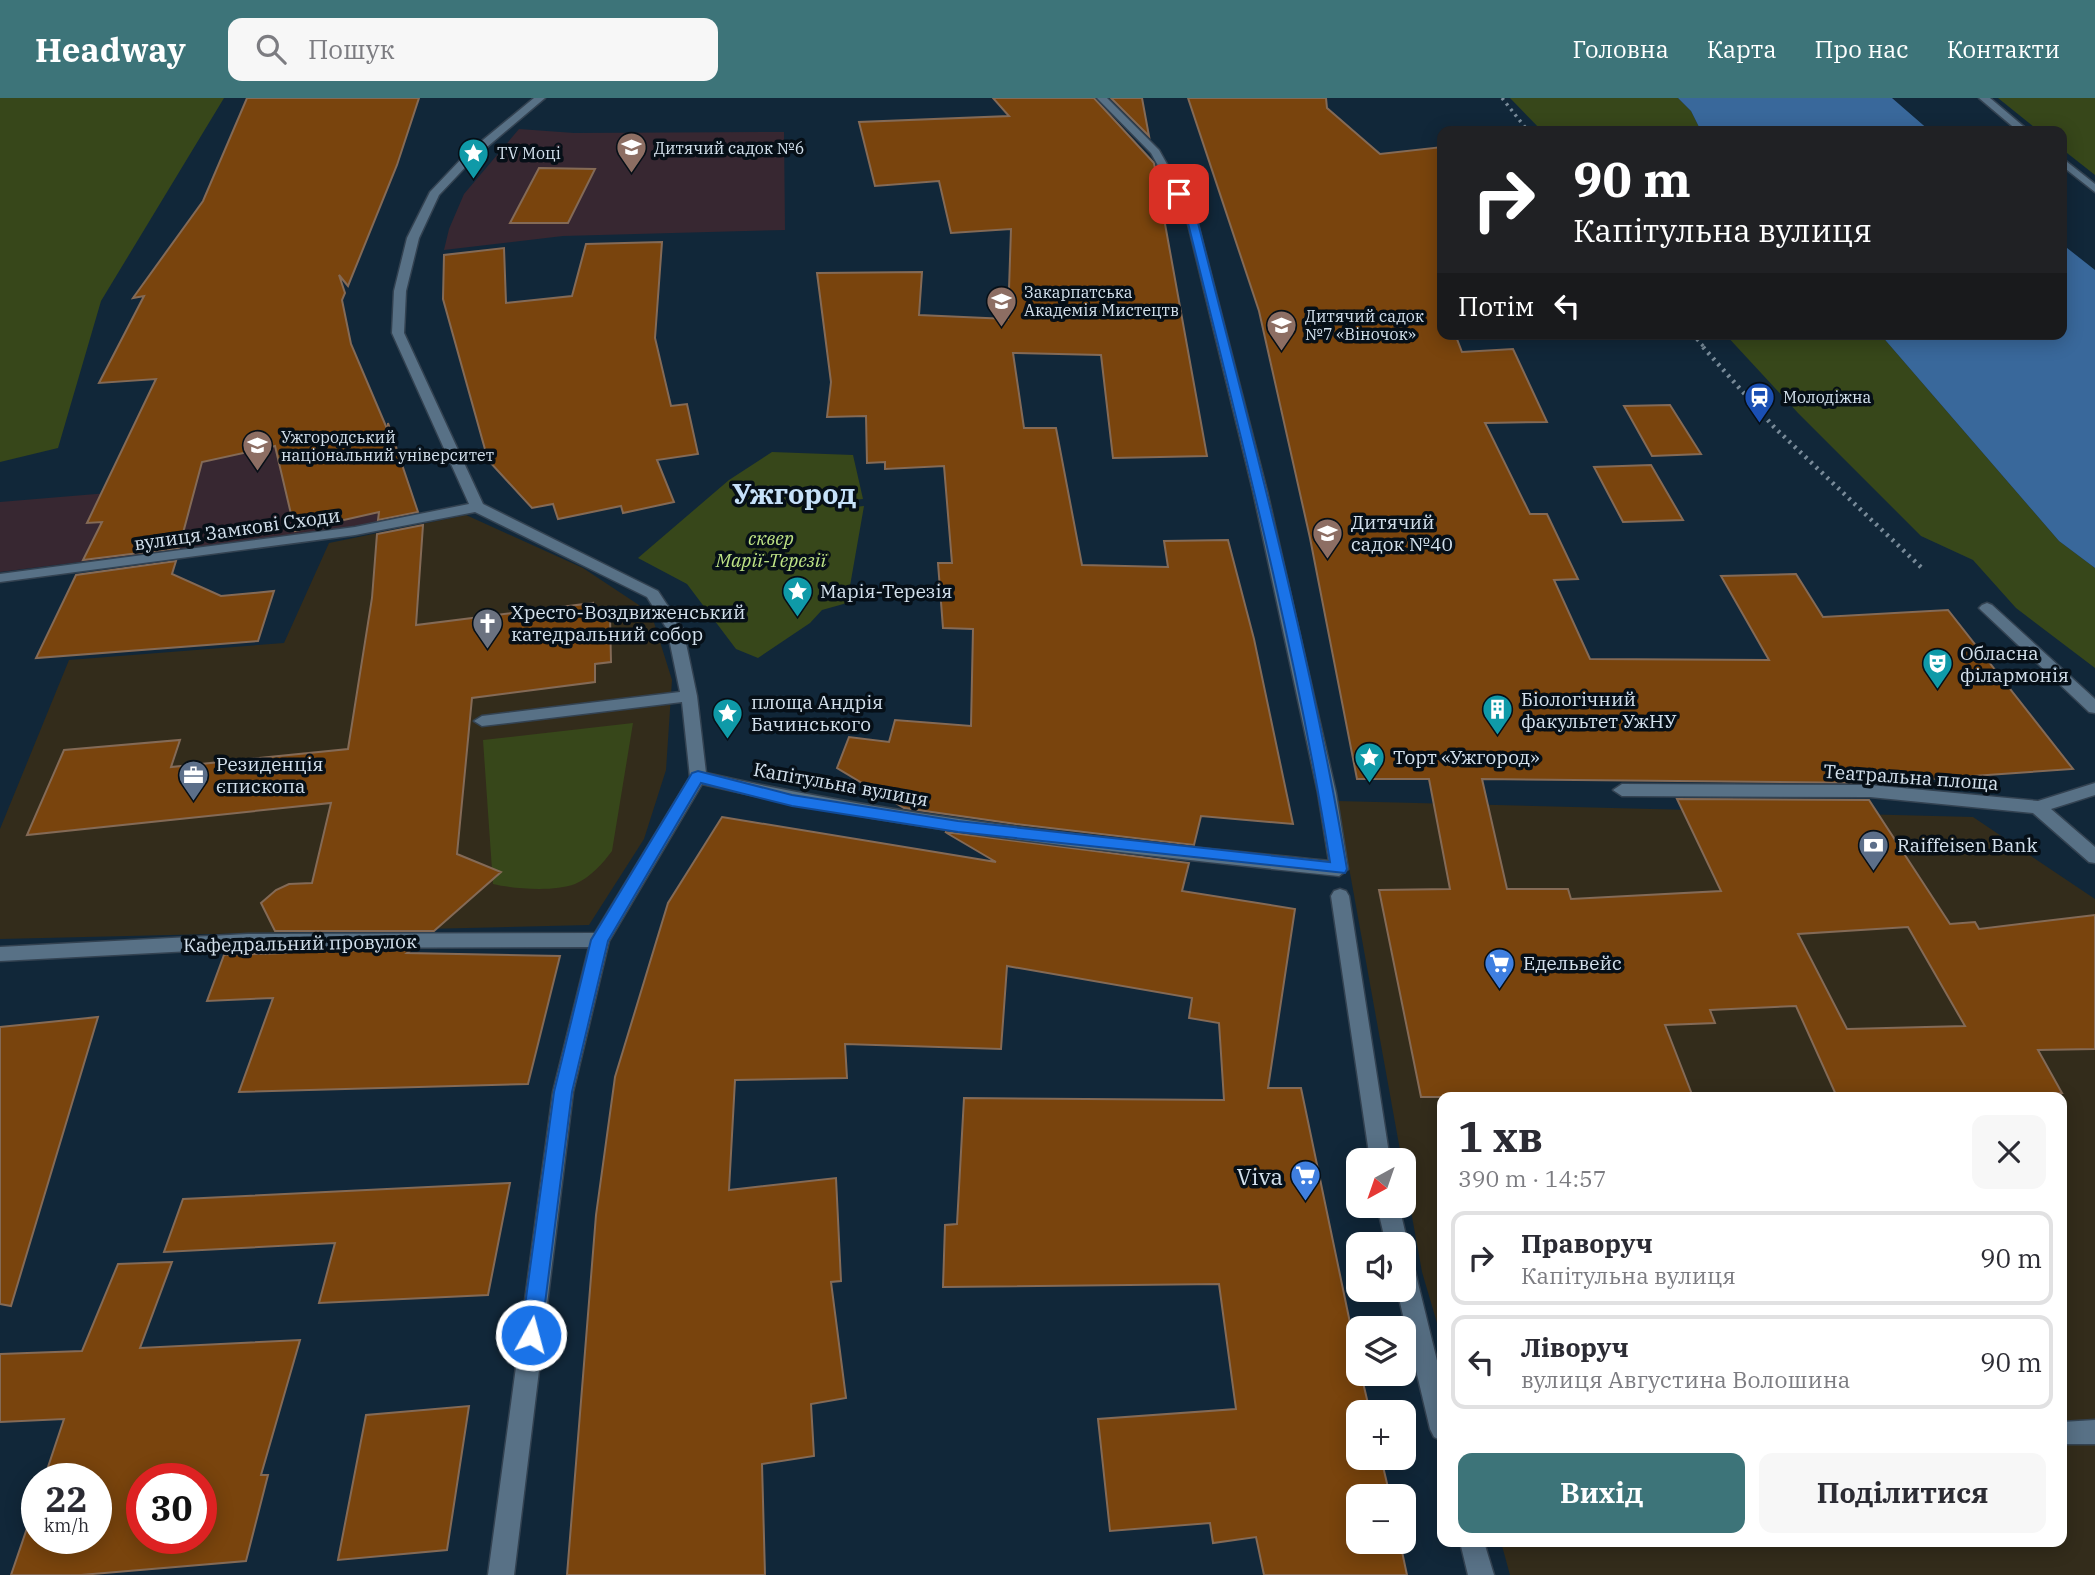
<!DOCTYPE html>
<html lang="uk">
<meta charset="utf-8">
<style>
:root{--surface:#fff;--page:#f7f7f7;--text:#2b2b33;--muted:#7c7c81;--line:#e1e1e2;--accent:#3d7479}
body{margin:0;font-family:"IBM Plex Serif",serif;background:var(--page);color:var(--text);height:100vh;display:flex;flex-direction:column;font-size:26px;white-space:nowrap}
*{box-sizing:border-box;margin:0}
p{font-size:23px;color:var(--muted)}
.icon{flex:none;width:38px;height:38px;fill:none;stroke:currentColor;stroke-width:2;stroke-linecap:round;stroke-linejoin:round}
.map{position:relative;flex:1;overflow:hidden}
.side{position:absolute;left:1437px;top:994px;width:630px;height:455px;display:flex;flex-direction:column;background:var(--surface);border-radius:14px;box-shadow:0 4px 18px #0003}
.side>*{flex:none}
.top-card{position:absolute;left:1437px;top:28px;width:630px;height:214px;border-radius:14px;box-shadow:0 4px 18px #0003;background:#202124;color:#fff;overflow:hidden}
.needle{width:46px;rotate:220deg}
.tools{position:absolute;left:1346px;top:1050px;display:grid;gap:14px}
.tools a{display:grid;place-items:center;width:70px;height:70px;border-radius:14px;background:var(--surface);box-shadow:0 4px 18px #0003;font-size:35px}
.speed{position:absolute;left:21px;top:1365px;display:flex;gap:14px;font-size:35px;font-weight:700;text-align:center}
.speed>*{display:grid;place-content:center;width:91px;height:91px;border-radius:50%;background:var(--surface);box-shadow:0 4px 18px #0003;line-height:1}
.speed small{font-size:18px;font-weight:400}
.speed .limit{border:10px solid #d22;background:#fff;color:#111}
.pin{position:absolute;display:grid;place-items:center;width:60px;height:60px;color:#fff;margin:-30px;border-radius:14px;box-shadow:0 4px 10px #0006}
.me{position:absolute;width:77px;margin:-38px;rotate:7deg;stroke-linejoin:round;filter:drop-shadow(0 0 5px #0008)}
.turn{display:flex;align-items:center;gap:24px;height:147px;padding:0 21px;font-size:32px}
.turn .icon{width:91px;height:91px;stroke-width:2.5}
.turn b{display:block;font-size:49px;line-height:60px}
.then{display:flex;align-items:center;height:66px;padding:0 21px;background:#0003;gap:14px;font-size:26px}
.round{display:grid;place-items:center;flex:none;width:74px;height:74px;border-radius:14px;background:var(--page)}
.head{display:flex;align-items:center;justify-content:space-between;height:119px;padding:0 21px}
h1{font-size:42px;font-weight:800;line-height:52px}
.action{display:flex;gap:14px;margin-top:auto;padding:14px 21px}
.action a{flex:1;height:80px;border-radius:14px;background:var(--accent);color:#fff;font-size:28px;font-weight:800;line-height:80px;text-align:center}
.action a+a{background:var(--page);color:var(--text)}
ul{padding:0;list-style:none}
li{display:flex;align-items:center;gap:21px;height:94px;margin:0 14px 10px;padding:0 7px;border:4px solid var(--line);border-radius:14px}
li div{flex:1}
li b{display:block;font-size:26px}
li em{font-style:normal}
header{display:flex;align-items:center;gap:42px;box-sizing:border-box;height:98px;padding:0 35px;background:var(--accent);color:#fff}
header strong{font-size:33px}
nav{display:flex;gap:38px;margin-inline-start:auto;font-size:24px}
.search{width:490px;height:63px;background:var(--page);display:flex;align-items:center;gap:18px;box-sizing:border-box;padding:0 24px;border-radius:14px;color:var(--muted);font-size:26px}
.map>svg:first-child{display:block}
</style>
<header>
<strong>Headway</strong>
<div class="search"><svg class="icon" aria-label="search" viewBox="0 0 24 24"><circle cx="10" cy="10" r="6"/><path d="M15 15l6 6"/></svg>Пошук</div>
<nav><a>Головна</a><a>Карта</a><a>Про нас</a><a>Контакти</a></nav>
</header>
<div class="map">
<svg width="2095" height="1477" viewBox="0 0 2095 1477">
<rect width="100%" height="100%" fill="#112739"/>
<path fill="#332c1b" d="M 466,417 L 583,470 L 651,515 L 672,582 L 666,672 L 644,741 L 589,827 L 0,841 L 0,731 L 69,562 L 284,545 L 329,445 Z
M 1337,703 L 1973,719 L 2095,801 L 2095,1477 L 1510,1477 L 1501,1444 L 2062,1444 L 2062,999 L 1442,999 L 1442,1242 L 1422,1174 Z"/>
<path fill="#372731" d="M 519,31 L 574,35 L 784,34 L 785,132 L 563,138 L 444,152 L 449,131 L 464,96 Z
M 358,262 L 401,363 L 419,416 L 368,428 L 0,474 L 0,404 L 108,395 L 105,388 L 156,281 Z"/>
<path fill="#37471a" d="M 0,0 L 224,0 L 101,203 L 58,350 L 0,364 Z
M 1510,0 L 1678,0 L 1691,13 L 1701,33 L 1542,33 Z
M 1998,0 L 2095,0 L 2095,77 L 2062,51 L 2062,33 L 2039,33 Z
M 1725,236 L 1880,236 L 2059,443 L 2095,470 L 2095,570 L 2016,510 L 1973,462 L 1921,438 L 1798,315 Z
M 772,354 L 853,357 L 863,401 L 853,402 L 854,409 L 864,408 L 847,505 L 822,512 L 810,525 L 758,560 L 736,551 L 687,486 L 638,460 L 729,382 Z
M 633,625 L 612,753 C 603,765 590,780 575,786 C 554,794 514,791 493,786 L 483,642 Z"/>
<path fill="#39689b" d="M 1678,0 L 1892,0 L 1930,33 L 1701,33 L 1691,13 Z
M 2062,146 L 2095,172 L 2095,470 L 2059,443 L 1880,236 L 2062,236 Z"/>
<path fill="#79440d" stroke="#846a56" stroke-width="2" fill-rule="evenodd" d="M 247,0 L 419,0 L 397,67 L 348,188 L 339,177 L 345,195 L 342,202 L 351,246 L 388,333 L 388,325 L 418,414 L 378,422 L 379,414 L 295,433 L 275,348 L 202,364 L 179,450 L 83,462 L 102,424 L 87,425 L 156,281 L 99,285 L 144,198 L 133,200 L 203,103 Z
M 993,0 L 1094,0 L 1154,65 L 1207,358 L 1113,360 L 1101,257 L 1013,255 L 1024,330 L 1056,330 L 1082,467 L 1168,469 L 1164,443 L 1228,442 L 1254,541 L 1293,726 L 1201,718 L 1194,747 L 1016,726 L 904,710 L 837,670 L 849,639 L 889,644 L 895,622 L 971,628 L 973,531 L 943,530 L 938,465 L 952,465 L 944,368 L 885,371 L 885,364 L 867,365 L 866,318 L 827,319 L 831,284 L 817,175 L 922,174 L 919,217 L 1008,221 L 1011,131 L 951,135 L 939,83 L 875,88 L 859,24 L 1009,18 Z
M 1111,0 L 1142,0 L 1149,38 Z
M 1188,0 L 1326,0 L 1327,10 L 1380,56 L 1442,49 L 1442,236 L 1455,236 L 1462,254 L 1513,251 L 1547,324 L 1485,325 L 1530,416 L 1547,416 L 1578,481 L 1554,482 L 1590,561 L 1769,562 L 1721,478 L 1796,476 L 1823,519 L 1948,512 L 2073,671 L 1872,685 L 1482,681 L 1507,791 L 1568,791 L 1571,801 L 1721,793 L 1677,701 L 1869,702 L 1950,826 L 1975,824 L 1979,831 L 2095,817 L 2095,951 L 2038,952 L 2062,995 L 1837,999 L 1796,908 L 1710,912 L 1715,925 L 1665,927 L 1693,999 L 1421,999 L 1379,792 L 1450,791 L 1429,681 L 1357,681 L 1310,440 L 1259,213 ZM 1908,829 L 1965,928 L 1847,931 L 1798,836 Z
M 539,70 L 595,71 L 568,125 L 510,125 Z
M 662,144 L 655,240 L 671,308 L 687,306 L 698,356 L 657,362 L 674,404 L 623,415 L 621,408 L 558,421 L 553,406 L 532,410 L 488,362 L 443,201 L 444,157 L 504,150 L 506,205 L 572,198 L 586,146 Z
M 1670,307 L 1701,356 L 1652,358 L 1624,308 Z
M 1651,367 L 1683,422 L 1623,424 L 1594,369 Z
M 423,427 L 416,527 L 593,505 L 593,520 L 610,518 L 611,564 L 595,566 L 595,584 L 472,600 L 457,756 L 501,774 L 434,833 L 275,833 L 261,805 L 276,792 L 289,786 L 312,785 L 331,705 L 27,737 L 64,652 L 180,642 L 171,669 L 348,651 L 372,500 L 377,436 Z
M 176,463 L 172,476 L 221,498 L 274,493 L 258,543 L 36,560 L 76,477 Z
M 722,719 L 996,764 L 945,734 L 1189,765 L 1182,793 L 1295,811 L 1268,990 L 1301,990 L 1358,1263 L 1358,1276 L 1361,1276 L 1370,1314 L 1358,1314 L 1358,1360 L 1381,1360 L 1390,1398 L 1358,1398 L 1358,1444 L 1400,1444 L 1407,1477 L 1264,1477 L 1256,1439 L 1213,1445 L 1210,1425 L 1110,1433 L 1098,1321 L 1236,1311 L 1219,1186 L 943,1189 L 945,1127 L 957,1126 L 964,1000 L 1224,1002 L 1219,925 L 1189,920 L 1192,900 L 1007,868 L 1001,951 L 845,946 L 847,980 L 735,982 L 729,1092 L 836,1080 L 841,1183 L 831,1184 L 846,1300 L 811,1306 L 814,1358 L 762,1366 L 765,1477 L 567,1477 L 596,1117 L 615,979 L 668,805 Z
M 411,852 L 407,855 L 560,858 L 528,986 L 239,994 L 273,900 L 207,903 L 224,857 L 286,855 L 284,853 Z
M 98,919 L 11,1208 L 0,1206 L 0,929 Z
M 510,1085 L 488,1197 L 319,1205 L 335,1145 L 164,1154 L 183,1101 Z
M 172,1164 L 140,1250 L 300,1242 L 261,1377 L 268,1377 L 246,1463 L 81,1477 L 11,1477 L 37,1401 L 37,1440 L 96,1440 L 96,1381 L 44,1381 L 64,1321 L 0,1324 L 0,1256 L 82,1253 L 118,1166 ZM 142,1381 L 201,1381 L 201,1440 L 142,1440 Z
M 469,1308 L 447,1452 L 338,1462 L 366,1317 Z"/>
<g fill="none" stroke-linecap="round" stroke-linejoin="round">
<defs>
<path id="street" d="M 534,0 L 545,0 L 474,60 L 439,97 L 419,140 L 406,193 L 404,235 L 483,406 L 658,493 L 683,531 L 697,598 L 706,675 C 911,722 1120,742 1329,763 L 1318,695 L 1253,393 L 1186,118 L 1151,55 L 1097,0 L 1107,0 L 1159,52 L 1196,118 L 1267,393 L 1336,695 L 1348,771 L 1339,778 C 1125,755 912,735 702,686 L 609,843 L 573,994 L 514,1477 L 488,1477 L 553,994 L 589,849 L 248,850 L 0,863 L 0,849 L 248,836 L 595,835 L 690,679 L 682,604 L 482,628 L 474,623 L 482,618 L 680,594 L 667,531 L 647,499 L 475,414 L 355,437 L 0,484 L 0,476 L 355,429 L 469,406 L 392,235 L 394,193 L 407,140 L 430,94 L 466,56 Z
M 1979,0 L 1990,0 L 2029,33 L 2018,33 Z
M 2062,60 L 2095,86 L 2095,94 L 2062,68 Z
M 1987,505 L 1992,507 L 2095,601 L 2095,615 L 2089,614 L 1982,513 L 1979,510 L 1982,507 Z
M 2095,685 L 2095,697 L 2051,711 L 2095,749 L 2095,765 L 2089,764 L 2033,715 L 1870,699 L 1622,698 L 1613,692 L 1622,686 L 1870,687 L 2038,703 Z
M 1340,791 L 1346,793 L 1349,798 L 1390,1062 L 1370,1062 L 1331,798 L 1334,793 Z
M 1377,1108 L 1399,1108 L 1408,1146 L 1405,1153 L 1404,1146 L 1386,1146 Z
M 1404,1163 L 1412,1166 L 1415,1173 L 1442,1283 L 1442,1343 L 1434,1339 L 1430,1331 L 1397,1192 L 1404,1192 Z
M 2095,1322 L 2095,1346 L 2062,1346 L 2062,1324 Z
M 1460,1444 L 1484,1444 L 1494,1477 L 1468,1477 Z"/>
</defs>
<use href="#street" stroke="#334251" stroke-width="3"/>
<use href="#street" fill="#587186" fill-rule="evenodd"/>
<path stroke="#798b99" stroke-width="3.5" stroke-dasharray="2.5 4.5" stroke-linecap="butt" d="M 1502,0 L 1528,33
M 1692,236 L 1705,250"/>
<path stroke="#798b99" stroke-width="4.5" stroke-dasharray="2.5 5" stroke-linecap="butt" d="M 1703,249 L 1774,329 L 1924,472"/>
</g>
<path fill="#1a73e8" stroke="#114b97" stroke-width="2" d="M 1175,94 L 1182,94 L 1196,117 C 1251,334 1310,551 1347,771 L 1345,775 L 958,734 L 792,708 L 701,685 L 608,843 L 572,994 L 541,1237 L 538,1244 L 531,1247 L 524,1244 L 521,1237 L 554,994 L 591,842 L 692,675 L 698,673 L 792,697 L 958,723 L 1330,764 C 1295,546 1239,331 1186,117 Z"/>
<defs>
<symbol id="school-pin" viewBox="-11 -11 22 30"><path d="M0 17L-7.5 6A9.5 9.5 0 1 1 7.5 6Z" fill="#8d6e63" stroke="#060f17"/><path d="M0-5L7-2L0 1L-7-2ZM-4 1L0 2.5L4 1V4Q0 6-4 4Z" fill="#fff"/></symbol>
<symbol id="sight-pin" viewBox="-11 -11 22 30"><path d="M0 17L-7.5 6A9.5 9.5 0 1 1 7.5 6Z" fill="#0f9aa8" stroke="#060f17"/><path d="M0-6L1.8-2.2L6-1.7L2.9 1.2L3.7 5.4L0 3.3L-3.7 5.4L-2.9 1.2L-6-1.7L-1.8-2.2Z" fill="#fff"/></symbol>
<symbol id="university-pin" viewBox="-11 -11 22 30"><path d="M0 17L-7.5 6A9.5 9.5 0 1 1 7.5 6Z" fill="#8d6e63" stroke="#060f17"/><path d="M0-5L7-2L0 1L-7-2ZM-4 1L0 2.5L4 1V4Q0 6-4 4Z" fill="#fff"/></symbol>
<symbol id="station-pin" viewBox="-11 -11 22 30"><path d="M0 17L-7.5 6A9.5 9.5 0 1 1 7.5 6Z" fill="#1a4fb4" stroke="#060f17"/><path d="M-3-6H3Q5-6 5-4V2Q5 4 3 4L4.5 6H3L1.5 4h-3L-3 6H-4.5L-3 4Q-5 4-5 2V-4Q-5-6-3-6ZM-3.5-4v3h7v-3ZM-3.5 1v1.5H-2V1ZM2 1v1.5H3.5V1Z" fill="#fff"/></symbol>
<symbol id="church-pin" viewBox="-11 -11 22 30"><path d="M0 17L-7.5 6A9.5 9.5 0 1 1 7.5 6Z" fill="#6b7280" stroke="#060f17"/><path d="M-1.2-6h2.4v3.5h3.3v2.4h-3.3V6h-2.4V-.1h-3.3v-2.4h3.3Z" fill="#fff"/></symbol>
<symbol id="theatre-pin" viewBox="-11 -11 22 30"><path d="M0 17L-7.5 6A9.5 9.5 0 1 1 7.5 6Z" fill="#0f9aa8" stroke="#060f17"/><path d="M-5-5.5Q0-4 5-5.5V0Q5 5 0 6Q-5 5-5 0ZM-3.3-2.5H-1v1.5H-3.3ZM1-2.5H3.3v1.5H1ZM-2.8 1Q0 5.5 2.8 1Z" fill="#fff"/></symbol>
<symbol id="building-pin" viewBox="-11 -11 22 30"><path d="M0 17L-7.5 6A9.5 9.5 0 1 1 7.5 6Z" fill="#0f9aa8" stroke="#060f17"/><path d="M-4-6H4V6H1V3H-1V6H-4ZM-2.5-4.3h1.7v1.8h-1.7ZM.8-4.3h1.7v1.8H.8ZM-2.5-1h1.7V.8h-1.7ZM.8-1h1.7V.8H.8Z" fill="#fff"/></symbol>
<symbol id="office-pin" viewBox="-11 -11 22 30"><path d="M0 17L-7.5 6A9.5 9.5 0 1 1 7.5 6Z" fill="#5c6f8a" stroke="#060f17"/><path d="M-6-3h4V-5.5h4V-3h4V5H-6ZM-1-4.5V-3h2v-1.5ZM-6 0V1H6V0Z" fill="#fff"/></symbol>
<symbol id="bank-pin" viewBox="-11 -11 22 30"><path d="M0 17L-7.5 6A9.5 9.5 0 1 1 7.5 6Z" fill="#5c6f8a" stroke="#060f17"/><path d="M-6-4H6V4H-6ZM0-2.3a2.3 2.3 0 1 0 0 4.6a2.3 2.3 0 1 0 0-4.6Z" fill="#fff"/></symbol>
<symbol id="supermarket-pin" viewBox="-11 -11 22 30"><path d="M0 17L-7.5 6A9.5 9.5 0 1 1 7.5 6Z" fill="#3f7fe0" stroke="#060f17"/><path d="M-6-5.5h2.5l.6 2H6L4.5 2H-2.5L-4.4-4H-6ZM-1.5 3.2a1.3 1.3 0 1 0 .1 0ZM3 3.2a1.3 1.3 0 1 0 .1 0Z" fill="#fff"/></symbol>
</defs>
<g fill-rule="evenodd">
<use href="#school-pin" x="614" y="32" width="35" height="47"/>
<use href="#sight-pin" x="456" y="38" width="35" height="47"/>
<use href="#university-pin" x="984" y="186" width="35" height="47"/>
<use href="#school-pin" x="1264" y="210" width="35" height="47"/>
<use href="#station-pin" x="1742" y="282" width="35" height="47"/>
<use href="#university-pin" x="240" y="330" width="35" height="47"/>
<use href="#school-pin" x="1310" y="418" width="35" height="47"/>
<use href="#sight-pin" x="780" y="476" width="35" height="47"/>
<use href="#church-pin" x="470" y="508" width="35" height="47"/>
<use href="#theatre-pin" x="1920" y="548" width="35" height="47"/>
<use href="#building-pin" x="1480" y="594" width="35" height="47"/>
<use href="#sight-pin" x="710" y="598" width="35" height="47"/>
<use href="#sight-pin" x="1352" y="642" width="35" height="47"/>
<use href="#office-pin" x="176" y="660" width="35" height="47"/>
<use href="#bank-pin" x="1856" y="730" width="35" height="47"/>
<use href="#supermarket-pin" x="1482" y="848" width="35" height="47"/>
<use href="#supermarket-pin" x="1288" y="1060" width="35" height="47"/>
</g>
<g text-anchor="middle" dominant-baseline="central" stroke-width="7" stroke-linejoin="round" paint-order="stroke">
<g font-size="16" fill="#d4e1ed" stroke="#060f17" text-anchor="start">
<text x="654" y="50">Дитячий садок №6</text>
<text x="497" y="55">TV Моці</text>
<text x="1024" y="194">Закарпатська<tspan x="1024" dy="18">Академія Мистецтв</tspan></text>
<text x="1305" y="218">Дитячий садок<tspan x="1305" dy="18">№7 «Віночок»</tspan></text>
<text x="1783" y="299">Молодіжна</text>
<text x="281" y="339">Ужгородський<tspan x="281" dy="18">національний університет</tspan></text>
</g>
<g font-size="19" fill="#d4e1ed" stroke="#060f17" text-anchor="start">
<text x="1351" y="424">Дитячий<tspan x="1351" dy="22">садок №40</tspan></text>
<text x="820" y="493">Марія-Терезія</text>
<text x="511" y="514">Хресто-Воздвиженський<tspan x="511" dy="22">катедральний собор</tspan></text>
<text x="1960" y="555">Обласна<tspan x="1960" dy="22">філармонія</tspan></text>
<text x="1521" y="601">Біологічний<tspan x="1521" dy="22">факультет УжНУ</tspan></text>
<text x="751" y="604">площа Андрія<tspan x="751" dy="22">Бачинського</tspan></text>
<text x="1393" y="659">Торт «Ужгород»</text>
<text x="216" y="666">Резиденція<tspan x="216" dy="22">єпископа</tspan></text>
<text x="1897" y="747">Raiffeisen Bank</text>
<text x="1523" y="865">Едельвейс</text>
</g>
<g font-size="19" fill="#d4e1ed" stroke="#060f17">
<text transform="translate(237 431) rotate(-8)">вулиця Замкові Сходи</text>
<text transform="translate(1911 679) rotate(4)">Театральна площа</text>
<text transform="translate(841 686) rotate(10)">Капітульна вулиця</text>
<text transform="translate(300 845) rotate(-1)">Кафедральний провулок</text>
</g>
<g font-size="19" font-style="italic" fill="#bee385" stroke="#060f17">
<text x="771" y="440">сквер<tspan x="771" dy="22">Марії-Терезії</tspan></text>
</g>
<g font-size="23" fill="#d4e1ed" stroke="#060f17" text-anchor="end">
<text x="1283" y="1078">Viva</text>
</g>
<g font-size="28" font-weight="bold" fill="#c6e1f9" stroke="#060f17">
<text x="794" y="395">Ужгород</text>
</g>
</g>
</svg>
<div class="tools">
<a><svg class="needle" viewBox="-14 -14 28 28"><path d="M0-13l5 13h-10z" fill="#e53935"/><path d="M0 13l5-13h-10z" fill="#7c7c81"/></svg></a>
<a><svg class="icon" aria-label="sound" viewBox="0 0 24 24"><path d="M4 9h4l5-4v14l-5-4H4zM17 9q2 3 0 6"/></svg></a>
<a><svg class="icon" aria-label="layers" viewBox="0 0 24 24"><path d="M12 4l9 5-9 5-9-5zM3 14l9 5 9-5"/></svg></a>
<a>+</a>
<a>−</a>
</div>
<div class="speed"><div>22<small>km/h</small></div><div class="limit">30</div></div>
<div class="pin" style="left:1179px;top:96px;background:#d93025"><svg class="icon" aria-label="arrive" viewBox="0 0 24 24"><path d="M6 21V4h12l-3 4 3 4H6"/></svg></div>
<svg class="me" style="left:531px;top:1237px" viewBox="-20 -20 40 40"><circle r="17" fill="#1a73e8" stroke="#fff" stroke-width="3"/><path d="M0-11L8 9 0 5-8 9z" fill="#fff"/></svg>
<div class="top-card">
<div class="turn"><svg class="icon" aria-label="right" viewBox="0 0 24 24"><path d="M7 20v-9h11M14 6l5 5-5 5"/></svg><div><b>90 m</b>Капітульна вулиця</div></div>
<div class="then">Потім<svg class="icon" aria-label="left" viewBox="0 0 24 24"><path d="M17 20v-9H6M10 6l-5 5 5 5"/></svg></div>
</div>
<section class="side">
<div class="head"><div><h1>1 хв</h1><p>390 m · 14:57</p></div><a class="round"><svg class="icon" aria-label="close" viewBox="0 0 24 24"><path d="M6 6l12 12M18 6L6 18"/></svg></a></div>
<ul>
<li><svg class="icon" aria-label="right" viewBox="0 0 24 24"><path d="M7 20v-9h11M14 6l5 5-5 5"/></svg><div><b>Праворуч</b><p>Капітульна вулиця</p></div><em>90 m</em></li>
<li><svg class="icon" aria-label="left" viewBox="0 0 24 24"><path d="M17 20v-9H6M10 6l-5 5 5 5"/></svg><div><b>Ліворуч</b><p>вулиця Августина Волошина</p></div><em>90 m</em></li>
</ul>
<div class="action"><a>Вихід</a><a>Поділитися</a></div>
</section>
</div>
